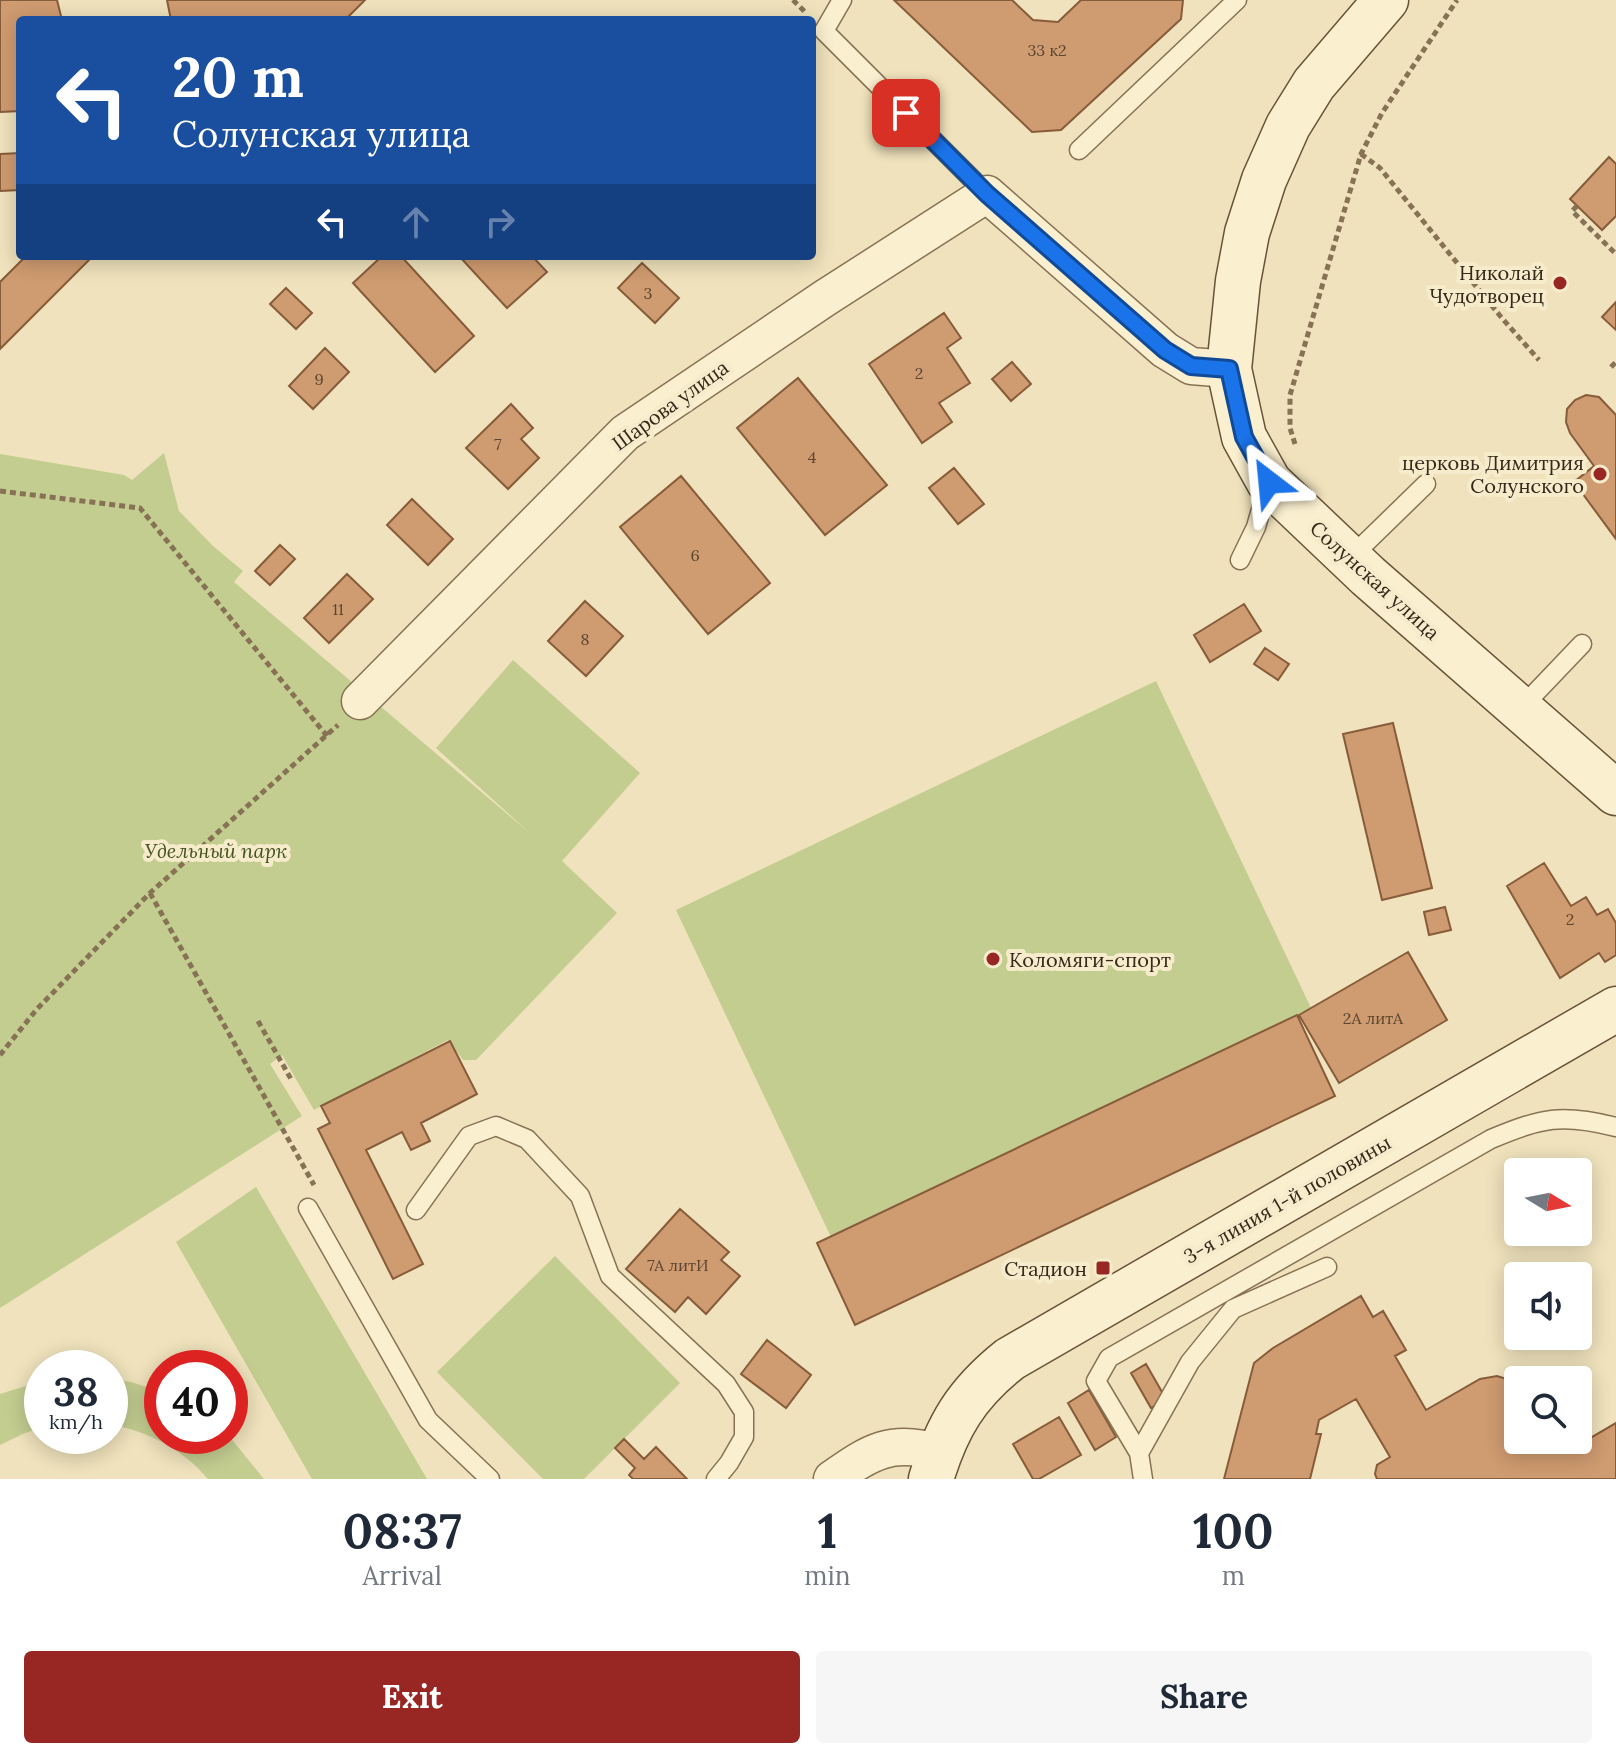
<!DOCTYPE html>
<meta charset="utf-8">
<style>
:root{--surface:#fff;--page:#f6f6f7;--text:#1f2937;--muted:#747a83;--accent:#982723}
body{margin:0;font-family:Lora,serif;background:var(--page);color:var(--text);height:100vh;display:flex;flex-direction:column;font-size:30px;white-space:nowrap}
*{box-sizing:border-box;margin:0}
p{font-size:26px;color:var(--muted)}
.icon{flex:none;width:44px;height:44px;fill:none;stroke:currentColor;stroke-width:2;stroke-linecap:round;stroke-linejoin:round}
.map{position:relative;height:1479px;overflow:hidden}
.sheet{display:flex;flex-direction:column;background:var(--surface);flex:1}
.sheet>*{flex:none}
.top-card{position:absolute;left:16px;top:16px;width:800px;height:244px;border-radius:8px;box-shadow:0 4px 20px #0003;background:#1a4fa0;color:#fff;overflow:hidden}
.needle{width:52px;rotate:100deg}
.controls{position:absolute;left:1504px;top:1158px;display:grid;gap:16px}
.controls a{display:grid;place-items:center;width:88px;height:88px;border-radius:8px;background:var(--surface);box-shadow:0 4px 20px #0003;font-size:40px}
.speed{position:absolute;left:24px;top:1350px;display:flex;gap:16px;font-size:40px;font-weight:700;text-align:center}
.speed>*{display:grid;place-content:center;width:104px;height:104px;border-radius:50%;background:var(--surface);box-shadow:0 4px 20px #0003;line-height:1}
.speed small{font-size:20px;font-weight:400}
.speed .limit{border:12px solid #d22;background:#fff;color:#111}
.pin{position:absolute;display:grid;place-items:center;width:68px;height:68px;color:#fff;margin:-34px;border-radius:16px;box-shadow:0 4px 12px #0006}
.me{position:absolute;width:88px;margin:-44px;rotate:331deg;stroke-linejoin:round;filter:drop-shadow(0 0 6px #0008)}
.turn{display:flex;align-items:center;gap:28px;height:168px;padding:0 24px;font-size:36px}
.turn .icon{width:104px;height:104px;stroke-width:2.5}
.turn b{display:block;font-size:56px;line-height:68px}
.lanes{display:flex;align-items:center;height:76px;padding:0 24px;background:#0003;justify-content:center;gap:40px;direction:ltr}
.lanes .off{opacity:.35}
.eta{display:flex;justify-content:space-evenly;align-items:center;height:136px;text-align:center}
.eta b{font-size:48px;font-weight:700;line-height:56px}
.button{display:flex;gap:16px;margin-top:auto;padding:16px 24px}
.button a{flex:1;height:92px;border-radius:8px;background:var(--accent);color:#fff;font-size:32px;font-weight:700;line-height:92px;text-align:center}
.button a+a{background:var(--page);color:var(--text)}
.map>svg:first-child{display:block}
</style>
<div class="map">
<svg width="1616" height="1479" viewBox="0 0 1616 1479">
<rect width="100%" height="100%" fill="#efe2bc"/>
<path fill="#c3cd90" d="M 164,453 L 179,511 L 213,546 L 243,571 L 234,582 L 532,835 L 436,748 L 513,660 L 640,773 L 562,861 L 617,913 L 476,1060 L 463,1060 L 448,1040 L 314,1110 L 282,1055 L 270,1064 L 302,1116 L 0,1308 L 0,454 L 124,475 L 132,480 Z
M 1156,681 L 1311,1008 L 831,1237 L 676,910 Z
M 256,1187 L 427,1479 L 312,1479 L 176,1242 Z
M 555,1256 L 680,1383 L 584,1479 L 543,1479 L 437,1372 Z
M 110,1379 L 131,1382 L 162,1392 L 162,1436 L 229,1436 L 264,1479 L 208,1479 C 184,1450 147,1430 110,1425 Z
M 42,1381 L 42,1428 L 25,1433 L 0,1445 L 0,1394 Z"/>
<path fill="#cf9b70" stroke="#875c3a" stroke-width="2" d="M 0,0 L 57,0 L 62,20 L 20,20 L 20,111 L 0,112 Z
M 167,0 L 365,0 L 345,20 L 171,20 Z
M 894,0 L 1012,0 L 1033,20 L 1058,22 L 1081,0 L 1183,0 L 1181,19 L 1061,130 L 1032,132 Z
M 20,153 L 20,190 L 0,191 L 0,154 Z
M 1609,157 L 1616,164 L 1616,216 L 1602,230 L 1570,199 Z
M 26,256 L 93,256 L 0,349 L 0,282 Z
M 382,256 L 401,256 L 474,336 L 435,372 L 353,283 Z
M 459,256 L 532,256 L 547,272 L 507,308 Z
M 642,263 L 679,298 L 655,323 L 618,288 Z
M 286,288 L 312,313 L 296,329 L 270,304 Z
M 1616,302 L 1616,330 L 1602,317 Z
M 944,313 L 961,338 L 947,348 L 970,383 L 939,403 L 952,422 L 922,443 L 869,364 Z
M 325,348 L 349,372 L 313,409 L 289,386 Z
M 1012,362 L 1031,384 L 1011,401 L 992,379 Z
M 798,378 L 887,485 L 825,535 L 737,428 Z
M 1586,395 L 1599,397 L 1616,415 L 1616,539 L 1574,482 L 1594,466 L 1570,433 L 1566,422 L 1567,409 L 1575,400 Z
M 511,404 L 533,428 L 521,439 L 539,458 L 508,489 L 466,448 Z
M 954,468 L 984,504 L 958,524 L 929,488 Z
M 681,476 L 770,583 L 708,634 L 620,527 Z
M 412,499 L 453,539 L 428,565 L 387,525 Z
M 280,545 L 295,559 L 270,585 L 255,571 Z
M 347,574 L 373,599 L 329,643 L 304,618 Z
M 585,601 L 623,636 L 586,676 L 548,641 Z
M 1244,604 L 1261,631 L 1210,662 L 1194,635 Z
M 1265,648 L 1289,664 L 1278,680 L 1254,664 Z
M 1393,723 L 1432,888 L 1382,900 L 1343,734 Z
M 1544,863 L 1571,906 L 1586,897 L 1597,915 L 1608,909 L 1616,923 L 1616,955 L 1605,962 L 1599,953 L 1560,978 L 1507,886 Z
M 1445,907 L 1451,930 L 1429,935 L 1424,912 Z
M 1408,952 L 1447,1020 L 1339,1083 L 1299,1015 Z
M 1297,1015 L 1335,1096 L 855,1325 L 817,1243 Z
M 450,1041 L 477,1094 L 421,1123 L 430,1141 L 411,1150 L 402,1132 L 366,1150 L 423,1264 L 393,1279 L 318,1129 L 330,1123 L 321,1106 Z
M 680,1209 L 729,1252 L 721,1260 L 740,1276 L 706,1314 L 688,1297 L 675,1312 L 626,1269 Z
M 1361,1296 L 1373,1317 L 1383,1311 L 1406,1350 L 1395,1356 L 1426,1410 L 1480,1379 L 1497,1376 L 1513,1381 L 1518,1383 L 1518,1440 L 1569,1440 L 1573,1448 L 1616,1423 L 1616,1479 L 1377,1479 L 1375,1474 L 1377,1465 L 1390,1457 L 1356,1399 L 1319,1420 L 1316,1434 L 1321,1434 L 1310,1479 L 1224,1479 L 1254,1363 L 1273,1348 Z
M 767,1340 L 811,1375 L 786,1408 L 741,1374 Z
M 1146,1364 L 1166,1399 L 1151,1408 L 1131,1373 Z
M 1089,1390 L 1116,1437 L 1095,1450 L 1068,1403 Z
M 1059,1417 L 1081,1455 L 1039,1479 L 1033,1479 L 1013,1444 Z
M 624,1439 L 644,1459 L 656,1447 L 687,1479 L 633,1479 L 629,1475 L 635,1468 L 615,1448 Z"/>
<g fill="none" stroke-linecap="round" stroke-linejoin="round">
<defs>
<path id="lane" d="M 842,0 L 824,31 L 987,194
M 1079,150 L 1237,0
M 1350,558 L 1426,484
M 1240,560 L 1256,527 L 1268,485
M 1520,709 L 1582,644
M 308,1208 L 428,1420 L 490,1479
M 416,1210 L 469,1136 L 496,1126 L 527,1139 L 580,1196 L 610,1276 L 726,1384 L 744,1412 L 744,1437 L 729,1463 L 716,1479
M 1139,1453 L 1096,1381 L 1109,1358 L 1491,1139 C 1542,1118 1561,1113 1616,1127
M 1143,1479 L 1139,1453 L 1190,1362 L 1233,1309 L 1327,1267"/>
<path id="street" d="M 360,701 L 625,433 L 825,298 L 987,194 L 1165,350 L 1191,366 L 1229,369
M 832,1479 C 870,1452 892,1438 939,1453"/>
<path id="secondary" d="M 1386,0 L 1314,84 L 1288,126 L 1264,180 L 1247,233 L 1238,281 L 1229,369 L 1244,437 L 1269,482 L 1368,576 L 1616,793
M 931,1479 C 947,1426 966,1394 1010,1359 L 1616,1009"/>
</defs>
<use href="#lane" stroke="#877255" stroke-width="21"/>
<use href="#street" stroke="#877255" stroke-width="39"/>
<use href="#secondary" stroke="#695338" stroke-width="47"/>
<path stroke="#877255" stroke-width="5" stroke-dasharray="6 4" stroke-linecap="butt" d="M 793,0 L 806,13
M 1361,154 L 1380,168 L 1501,317 L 1539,360
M 1577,206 L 1572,211 L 1616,254
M 1611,367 L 1616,362
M 1295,444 L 1290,428 L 1290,395 L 1361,154 L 1382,113 L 1457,0
M 0,491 L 140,508 L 327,736
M 150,893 L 314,1185
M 258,1021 L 291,1079
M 0,1055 L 37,1009 L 150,893 L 338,725"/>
<use href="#lane" stroke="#faefcf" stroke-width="18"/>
<use href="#street" stroke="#faefcf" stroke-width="36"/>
<use href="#secondary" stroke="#faefcf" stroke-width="44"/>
</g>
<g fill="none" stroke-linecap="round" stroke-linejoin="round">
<defs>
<path id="route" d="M 906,113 L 987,194 L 1165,350 L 1191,366 L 1229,369 L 1244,437 L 1269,482"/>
</defs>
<use href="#route" stroke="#114b97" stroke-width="20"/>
<use href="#route" stroke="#1a73e8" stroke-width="14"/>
</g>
<g fill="#982723" stroke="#f6eccc" stroke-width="3">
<circle cx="1560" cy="283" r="8"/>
<circle cx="1600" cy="474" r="8"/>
<circle cx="993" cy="959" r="8"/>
<rect x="1095" y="1260" width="16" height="16" rx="4"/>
</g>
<g text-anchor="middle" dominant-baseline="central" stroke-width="8" stroke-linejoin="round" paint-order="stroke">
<g font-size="16" fill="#5c4630">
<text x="1047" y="50">33 к2</text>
<text x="648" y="293">3</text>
<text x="919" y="373">2</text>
<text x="319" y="379">9</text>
<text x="498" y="444">7</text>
<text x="812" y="457">4</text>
<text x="695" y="555">6</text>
<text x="338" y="609">11</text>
<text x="585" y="639">8</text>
<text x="1570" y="919">2</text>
<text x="1373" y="1018">2А литА</text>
<text x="678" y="1265">7А литИ</text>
</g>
<g font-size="20" fill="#35291b" stroke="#f6eccc" text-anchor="end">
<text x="1544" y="272">Николай<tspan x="1544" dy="23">Чудотворец</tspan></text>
<text x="1584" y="462">церковь Димитрия<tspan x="1584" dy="23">Солунского</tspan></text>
<text x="1009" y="959" text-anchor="start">Коломяги-спорт</text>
<text x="1087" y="1268">Стадион</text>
</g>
<g font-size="20" fill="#35291b" stroke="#f6eccc">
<text transform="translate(670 405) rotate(-36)">Шарова улица</text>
<text transform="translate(1375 580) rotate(42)">Солунская улица</text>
<text transform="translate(1287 1199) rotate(-30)">3-я линия 1-й половины</text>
</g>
<g font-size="20" font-style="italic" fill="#445320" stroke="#f6eccc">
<text x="216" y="850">Удельный парк</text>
</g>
</g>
</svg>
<div class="controls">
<a><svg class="needle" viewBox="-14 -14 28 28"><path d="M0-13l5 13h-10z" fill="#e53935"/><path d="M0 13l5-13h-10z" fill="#747a83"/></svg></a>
<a><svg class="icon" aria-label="sound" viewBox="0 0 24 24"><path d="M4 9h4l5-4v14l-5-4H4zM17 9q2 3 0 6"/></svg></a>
<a><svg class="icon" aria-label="search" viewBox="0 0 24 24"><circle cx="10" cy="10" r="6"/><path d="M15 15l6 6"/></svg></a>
</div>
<div class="speed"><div>38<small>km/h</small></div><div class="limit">40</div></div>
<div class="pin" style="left:906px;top:113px;background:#d93025"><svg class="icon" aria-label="arrive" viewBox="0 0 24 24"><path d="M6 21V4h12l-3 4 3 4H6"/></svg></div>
<svg class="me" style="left:1269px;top:482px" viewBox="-20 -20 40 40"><path d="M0-17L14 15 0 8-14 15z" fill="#1a73e8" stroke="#fff" stroke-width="4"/></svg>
<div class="top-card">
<div class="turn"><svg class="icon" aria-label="left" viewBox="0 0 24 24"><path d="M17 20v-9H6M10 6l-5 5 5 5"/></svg><div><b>20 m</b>Солунская улица</div></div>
<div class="lanes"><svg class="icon" aria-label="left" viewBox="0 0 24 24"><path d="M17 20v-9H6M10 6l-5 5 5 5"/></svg><svg class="icon off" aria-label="ahead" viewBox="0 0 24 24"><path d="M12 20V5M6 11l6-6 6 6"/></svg><svg class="icon off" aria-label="right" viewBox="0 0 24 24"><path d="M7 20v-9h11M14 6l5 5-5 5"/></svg></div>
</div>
</div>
<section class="sheet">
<div class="eta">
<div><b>08:37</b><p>Arrival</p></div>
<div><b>1</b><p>min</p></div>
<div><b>100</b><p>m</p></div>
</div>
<div class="button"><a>Exit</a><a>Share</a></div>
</section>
